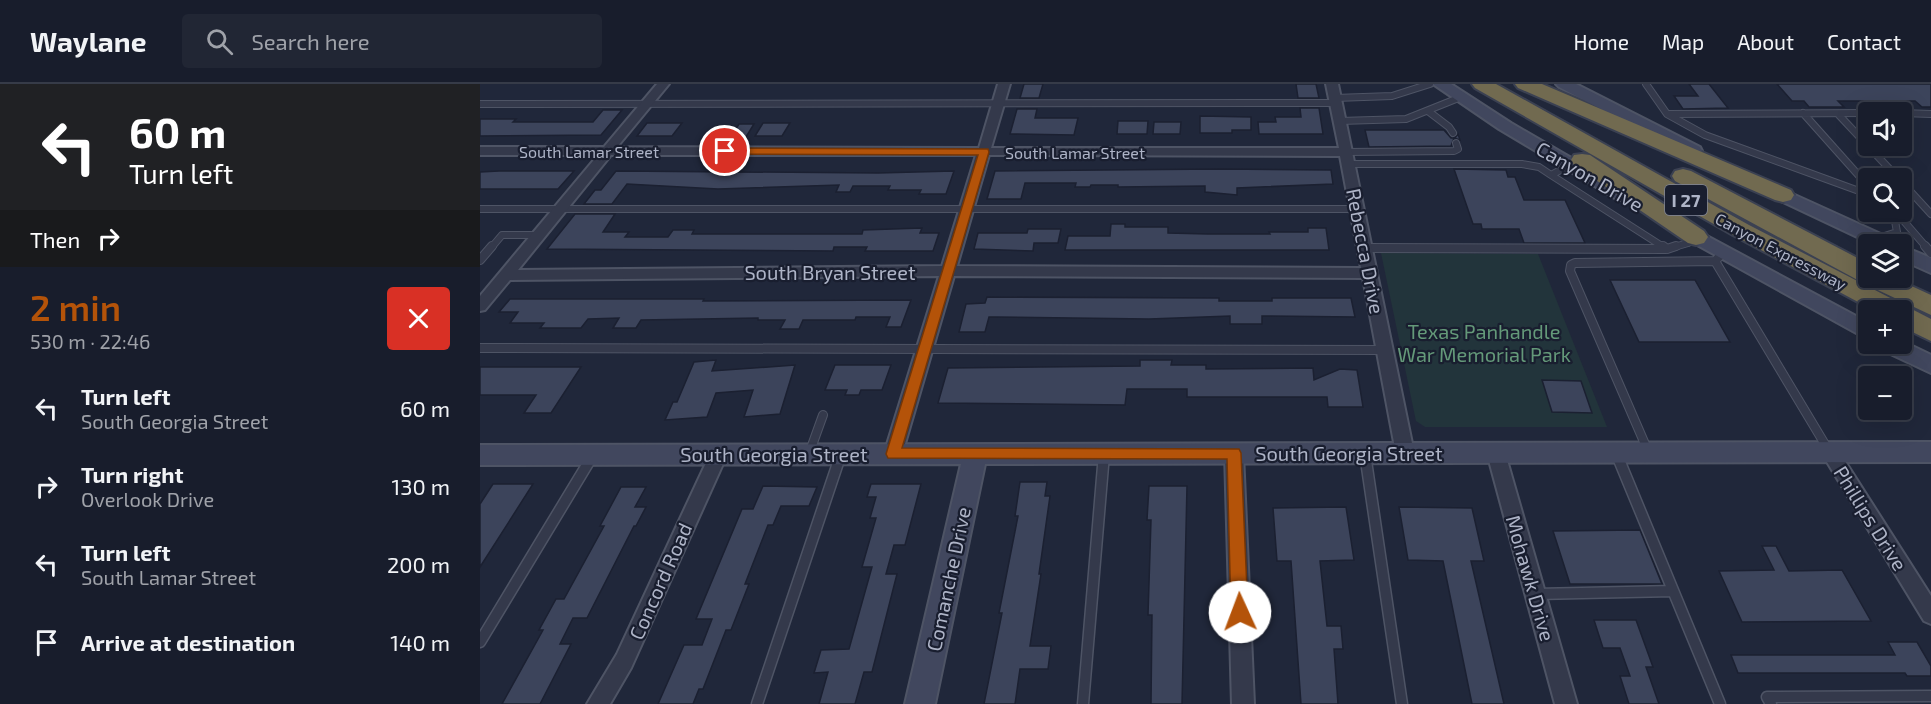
<!DOCTYPE html>
<meta charset="utf-8">
<style>
:root{--surface:#181d2c;--page:#212634;--text:#f1f3f6;--muted:#9fa2a9;--line:#363b48;--accent:#b45309}
body{margin:0;font-family:"Exo 2",sans-serif;background:var(--page);color:var(--text);height:100vh;display:flex;flex-direction:column;font-size:22px;white-space:nowrap}
*{box-sizing:border-box;margin:0}
p{font-size:20px;color:var(--muted)}
.icon{flex:none;width:33px;height:33px;fill:none;stroke:currentColor;stroke-width:2;stroke-linecap:round;stroke-linejoin:round}
.map{position:relative;flex:1;overflow:hidden}
.side{display:flex;flex-direction:column;background:var(--surface);width:480px}
.side>*{flex:none}
.hud{background:#202124;color:#fff;overflow:hidden}
.controls{position:absolute;left:1378px;top:18px;display:grid;gap:12px}
.controls a{display:grid;place-items:center;width:54px;height:54px;border-radius:6px;background:var(--surface);box-shadow:0 6px 24px #0002,0 0 0 2px var(--line);font-size:30px}
.pin{position:absolute;display:grid;place-items:center;width:51px;height:51px;color:#fff;margin:-26px;border:3px solid #fff;border-radius:50%;box-shadow:0 2px 6px #0007}
.me{position:absolute;width:66px;margin:-33px;rotate:358deg;stroke-linejoin:round;filter:drop-shadow(0 0 4px #0008)}
.turn{display:flex;align-items:center;gap:21px;height:126px;padding:0 30px;font-size:27px}
.turn .icon{width:78px;height:78px;stroke-width:2.5}
.turn b{display:block;font-size:42px;line-height:51px}
.then{display:flex;align-items:center;height:57px;padding:0 30px;background:#0003;gap:12px;font-size:22px}
.round{display:grid;place-items:center;flex:none;width:63px;height:63px;border-radius:6px;background:var(--page)}
.head{display:flex;align-items:center;justify-content:space-between;height:102px;padding:0 30px}
h1{font-size:36px;font-weight:600;line-height:45px;color:var(--accent)}
ul{padding:0;list-style:none}
li{display:flex;align-items:center;gap:18px;height:78px;padding:0 30px}
li div{flex:1}
li b{display:block;font-size:22px}
li em{font-style:normal}
header{display:flex;align-items:center;gap:36px;box-sizing:border-box;height:84px;padding:0 30px;background:var(--surface);border-bottom:2px solid var(--line)}
header strong{font-size:28px}
nav{display:flex;gap:33px;margin-inline-start:auto;font-size:21px}
.search{width:420px;height:54px;background:var(--page);display:flex;align-items:center;gap:15px;box-sizing:border-box;padding:0 21px;border-radius:6px;color:var(--muted);font-size:22px}
main{display:flex;flex:1;min-height:0}
.map>svg:first-child{display:block}
</style>
<header>
<strong>Waylane</strong>
<div class="search"><svg class="icon" aria-label="search" viewBox="0 0 24 24"><circle cx="10" cy="10" r="6"/><path d="M15 15l6 6"/></svg>Search here</div>
<nav><a>Home</a><a>Map</a><a>About</a><a>Contact</a></nav>
</header>
<main>
<section class="side">
<div class="hud">
<div class="turn"><svg class="icon" aria-label="left" viewBox="0 0 24 24"><path d="M17 20v-9H6M10 6l-5 5 5 5"/></svg><div><b>60 m</b>Turn left</div></div>
<div class="then">Then<svg class="icon" aria-label="right" viewBox="0 0 24 24"><path d="M7 20v-9h11M14 6l5 5-5 5"/></svg></div>
</div>
<div class="head"><div><h1>2 min</h1><p>530 m · 22:46</p></div><a class="round" style="background:#d93025;color:#fff"><svg class="icon" aria-label="close" viewBox="0 0 24 24"><path d="M6 6l12 12M18 6L6 18"/></svg></a></div>
<ul>
<li><svg class="icon" aria-label="left" viewBox="0 0 24 24"><path d="M17 20v-9H6M10 6l-5 5 5 5"/></svg><div><b>Turn left</b><p>South Georgia Street</p></div><em>60 m</em></li>
<li><svg class="icon" aria-label="right" viewBox="0 0 24 24"><path d="M7 20v-9h11M14 6l5 5-5 5"/></svg><div><b>Turn right</b><p>Overlook Drive</p></div><em>130 m</em></li>
<li><svg class="icon" aria-label="left" viewBox="0 0 24 24"><path d="M17 20v-9H6M10 6l-5 5 5 5"/></svg><div><b>Turn left</b><p>South Lamar Street</p></div><em>200 m</em></li>
<li><svg class="icon" aria-label="arrive" viewBox="0 0 24 24"><path d="M6 21V4h12l-3 4 3 4H6"/></svg><div><b>Arrive at destination</b></div><em>140 m</em></li>
</ul>
</section>
<div class="map">
<svg width="1451" height="620" viewBox="0 0 1451 620">
<rect width="100%" height="100%" fill="#20273a"/>
<path fill="#22343b" d="M 901,169 L 1058,170 L 1127,343 L 945,343 L 936,337 Z"/>
<path fill="#3c445b" stroke="#1b2031" stroke-width="1.5" d="M 544,0 L 563,0 L 559,14 L 540,14 Z
M 816,0 L 836,0 L 839,14 L 818,14 Z
M 1209,0 L 1229,0 L 1248,24 L 1203,25 L 1194,12 L 1218,12 Z
M 1297,0 L 1451,0 L 1451,23 L 1442,23 L 1435,17 L 1358,17 L 1364,23 L 1329,23 L 1324,17 L 1312,17 Z
M 820,24 L 839,24 L 843,50 L 779,50 L 778,38 L 796,38 L 795,33 L 821,33 Z
M 537,25 L 557,25 L 555,34 L 598,34 L 594,51 L 530,50 Z
M 123,26 L 142,26 L 121,51 L 0,52 L 0,35 L 36,35 L 33,38 L 113,38 Z
M 720,32 L 771,33 L 771,46 L 752,46 L 752,49 L 720,49 Z
M 638,37 L 668,37 L 667,50 L 637,50 Z
M 674,38 L 701,38 L 700,50 L 673,50 Z
M 167,39 L 202,39 L 192,52 L 157,52 Z
M 283,39 L 310,39 L 302,52 L 275,52 Z
M 259,40 L 274,40 L 266,53 L 251,53 Z
M 885,46 L 964,46 L 971,54 L 975,54 L 978,50 L 980,56 L 974,54 L 971,62 L 889,63 Z
M 741,85 L 851,86 L 853,100 L 757,104 L 757,111 L 725,108 L 725,102 L 638,103 L 638,101 L 611,101 L 610,103 L 595,103 L 596,99 L 545,99 L 541,115 L 507,115 L 515,87 Z
M 974,85 L 1026,86 L 1028,93 L 1035,93 L 1044,116 L 1085,116 L 1105,159 L 1044,159 L 1039,145 L 1002,145 L 1001,140 L 993,140 Z
M 19,87 L 94,87 L 78,105 L 0,105 L 0,88 Z
M 136,87 L 398,89 L 474,87 L 466,110 L 439,110 L 441,106 L 408,106 L 410,102 L 373,102 L 370,108 L 356,108 L 359,101 L 238,105 L 147,100 L 132,120 L 104,120 L 115,106 L 121,106 Z
M 95,130 L 135,130 L 123,148 L 149,148 L 145,153 L 188,153 L 193,146 L 214,146 L 212,150 L 382,150 L 383,146 L 442,144 L 440,149 L 459,149 L 453,167 L 385,167 L 387,163 L 354,163 L 353,167 L 67,165 Z
M 631,140 L 645,140 L 645,143 L 688,143 L 688,149 L 728,150 L 790,150 L 789,148 L 828,148 L 828,144 L 846,144 L 849,166 L 585,166 L 588,152 L 630,152 Z
M 548,145 L 581,145 L 578,159 L 554,159 L 553,167 L 494,165 L 498,149 L 547,149 Z
M 1130,196 L 1215,196 L 1250,258 L 1159,258 Z
M 507,213 L 739,214 L 739,217 L 792,217 L 792,214 L 871,214 L 875,233 L 782,232 L 782,240 L 750,240 L 750,232 L 669,235 L 516,233 L 509,233 L 505,248 L 479,248 L 486,220 L 505,219 Z
M 30,215 L 224,215 L 223,217 L 431,216 L 421,243 L 406,243 L 410,233 L 376,233 L 375,236 L 323,236 L 319,245 L 300,245 L 305,236 L 278,236 L 278,234 L 161,236 L 156,244 L 133,244 L 139,234 L 108,235 L 101,244 L 60,244 L 64,239 L 30,239 L 38,228 L 19,228 Z
M 236,276 L 232,287 L 315,281 L 300,330 L 264,333 L 273,306 L 236,309 L 227,333 L 185,336 L 193,318 L 197,318 L 214,278 Z
M 660,276 L 692,276 L 691,281 L 726,281 L 726,285 L 833,284 L 834,296 L 860,285 L 877,286 L 883,323 L 848,323 L 847,313 L 707,313 L 707,305 L 647,305 L 645,321 L 458,319 L 468,284 L 660,282 Z
M 355,281 L 411,281 L 402,306 L 381,306 L 379,311 L 365,311 L 367,306 L 345,306 Z
M 0,283 L 101,283 L 71,329 L 44,329 L 56,311 L 0,311 Z
M 1062,296 L 1101,297 L 1112,329 L 1072,328 Z
M 540,398 L 567,398 L 565,412 L 570,412 L 559,490 L 561,490 L 550,562 L 571,562 L 568,585 L 540,585 L 535,620 L 504,620 L 522,529 L 519,529 L 538,432 L 535,432 Z
M 13,400 L 53,400 L 0,483 L 0,420 Z
M 391,400 L 441,400 L 425,461 L 414,461 L 406,490 L 417,490 L 392,588 L 384,588 L 375,620 L 339,620 L 348,588 L 334,589 L 341,566 L 369,565 L 392,483 L 382,483 L 396,434 L 390,434 L 396,413 L 387,413 Z
M 283,402 L 337,403 L 329,422 L 301,422 L 293,441 L 288,441 L 265,500 L 269,500 L 251,546 L 246,546 L 223,605 L 219,605 L 213,620 L 178,620 L 204,561 L 222,561 L 232,535 L 216,535 L 262,425 L 273,425 Z
M 669,402 L 707,402 L 702,620 L 671,620 L 672,531 L 668,531 L 671,436 L 667,436 Z
M 141,403 L 166,403 L 155,423 L 166,423 L 156,442 L 154,442 L 107,534 L 93,534 L 80,560 L 91,560 L 60,620 L 22,620 L 63,546 L 59,546 L 76,515 L 84,515 L 124,442 L 120,442 Z
M 866,423 L 874,476 L 840,477 L 847,542 L 861,542 L 863,565 L 854,565 L 858,620 L 821,620 L 811,477 L 797,477 L 793,424 Z
M 919,423 L 992,424 L 1004,477 L 991,477 L 1024,620 L 992,620 L 963,477 L 928,476 Z
M 1160,446 L 1182,500 L 1090,500 L 1073,447 Z
M 1282,462 L 1296,462 L 1309,487 L 1362,486 L 1391,537 L 1262,538 L 1239,487 L 1294,486 Z
M 1114,536 L 1156,536 L 1173,583 L 1166,583 L 1179,620 L 1149,620 L 1140,592 L 1150,592 L 1140,564 L 1123,564 Z
M 1408,558 L 1437,558 L 1451,582 L 1451,592 L 1427,592 L 1425,589 L 1258,589 L 1251,571 L 1415,571 Z"/>
<g fill="none" stroke-linecap="round" stroke-linejoin="round">
<defs>
<path id="lane-far2" d="M 1166,0 L 1187,30 L 1225,51 L 1379,107 L 1389,107
M 855,14 L 912,12 L 950,0
M 0,20 L 856,19
M 948,27 L 969,43 L 973,49
M 1323,29 L 1389,103
M 1422,29 L 1451,30
M 1188,30 L 1389,29
M 1358,30 L 1418,94
M 860,37 L 926,35 L 981,13
M 866,68 L 974,67 L 978,65 L 976,59
M 869,80 L 1042,80 L 1059,83 L 1071,91 L 1090,81
M 1071,91 L 1185,164
M 1422,107 L 1430,107 L 1451,130
M 0,125 L 878,125
M 1416,128 L 1447,164
M 1395,155 L 1417,148 L 1415,137 L 1407,128
M 11,164 L 22,151 L 59,151
M 1191,164 L 1208,159 L 1216,153"/>
<path id="lane-far1" d="M 1183,162 L 1187,165
M 1445,162 L 1451,169
M 885,164 L 1187,165 L 1196,162
M 0,176 L 12,162
M 1235,177 L 1349,367
M 0,264 L 905,266
M 330,367 L 343,331
M 1168,367 L 1090,187 L 1091,181 L 1095,179 L 1235,177 L 1243,169"/>
<path id="lane" d="M 329,370 L 331,366
M 885,370 L 922,620
M 1137,371 L 1240,620
M 1056,510 L 1193,507
M 0,558 L 113,371
M 277,620 L 361,370
M 603,620 L 624,370
M 1291,620 L 1287,613 L 1451,612"/>
<path id="street" d="M 177,0 L 189,0 L 137,63 L 499,64 L 518,0 L 530,0 L 511,64 L 859,64 L 846,0 L 858,0 L 934,369 L 931,374 L 925,376 L 919,374 L 916,369 L 883,194 L 474,192 L 422,370 L 419,375 L 413,377 L 407,375 L 404,370 L 459,192 L 30,196 L 5,226 L 0,227 L 0,212 L 118,71 L 0,71 L 0,63 L 124,63 ZM 131,71 L 496,71 L 462,182 L 38,186 ZM 509,71 L 860,72 L 881,184 L 477,182 Z
M 1350,361 L 1356,363 L 1451,512 L 1451,540 L 1444,537 L 1344,373 L 1341,368 L 1344,363 Z
M 754,362 L 760,364 L 763,369 L 774,620 L 752,620 L 745,369 L 748,364 Z
M 1016,362 L 1022,364 L 1025,369 L 1097,620 L 1075,620 L 1007,369 L 1010,364 Z
M 238,364 L 244,366 L 247,371 L 151,584 L 130,620 L 107,620 L 137,570 L 232,366 Z"/>
<path id="secondary" d="M 953,0 L 971,0 L 1031,39 L 1150,108 L 1153,112 L 1150,116 L 1138,116 L 1019,45 Z
M 1076,0 L 1096,0 L 1220,63 L 1222,67 L 1220,71 L 1208,71 L 1079,3 Z
M 1284,97 L 1414,156 L 1417,160 L 1392,160 L 1278,106 L 1275,102 L 1278,98 Z
M 1199,137 L 1389,239 L 1389,256 L 1192,147 L 1190,143 L 1192,139 Z
M 1422,162 L 1451,174 L 1451,189 L 1422,176 Z
M 1422,257 L 1451,271 L 1451,289 L 1402,266 L 1399,260 L 1422,260 Z
M 1451,358 L 1451,378 L 505,380 L 455,620 L 425,620 L 481,380 L 0,381 L 0,361 Z"/>
<path id="highway" d="M 992,0 L 1016,0 L 1269,141 L 1451,235 L 1451,257 L 1422,243 L 1422,226 L 1393,226 L 1253,151 L 995,4 Z
M 1035,0 L 1062,0 L 1311,106 L 1314,111 L 1311,116 L 1303,118 L 1295,116 L 1038,4 Z
M 1102,70 L 1110,71 L 1224,147 L 1228,153 L 1224,159 L 1216,161 L 1208,159 L 1094,81 L 1091,76 L 1094,71 Z
M 1203,85 L 1211,87 L 1389,180 L 1389,194 L 1414,194 L 1451,211 L 1451,231 L 1385,200 L 1195,97 L 1192,92 L 1195,87 Z"/>
</defs>
<use href="#lane-far2" stroke="#4e5465" stroke-width="8"/>
<use href="#lane-far1" stroke="#4e5465" stroke-width="10"/>
<use href="#lane" stroke="#4e5465" stroke-width="13"/>
<use href="#street" stroke="#4e5465" stroke-width="4"/>
<use href="#secondary" stroke="#4e5465" stroke-width="4"/>
<use href="#highway" stroke="#3b4152" stroke-width="4"/>
<use href="#lane-far2" stroke="#34394b" stroke-width="6"/>
<use href="#lane-far1" stroke="#34394b" stroke-width="8"/>
<use href="#lane" stroke="#34394b" stroke-width="10"/>
<use href="#street" fill="#34394b" fill-rule="evenodd"/>
<use href="#secondary" fill="#41475e" fill-rule="evenodd"/>
<use href="#highway" fill="#716a50" fill-rule="evenodd"/>
</g>
<path fill="#b45309" stroke="#753606" stroke-width="1.5" d="M 245,64 L 508,65 L 509,68 L 422,364 L 759,365 L 761,369 L 768,528 L 766,533 L 760,535 L 754,533 L 751,528 L 747,375 L 408,374 L 406,370 L 498,71 L 241,70 L 240,67 Z"/>
<g text-anchor="middle" dominant-baseline="central" stroke-width="4.5" stroke-linejoin="round" paint-order="stroke">
<g font-size="16" fill="#aeb4c7" stroke="#191e2f">
<text x="109" y="67">South Lamar Street</text>
<text x="595" y="68">South Lamar Street</text>
<text transform="translate(1301 167) rotate(28)">Canyon Expressway</text>
</g>
<rect fill="#191e2f" stroke="#818799" stroke-width="1.5" x="1185" y="101" width="42" height="30" rx="4.5"/>
<g font-size="18" font-weight="bold" fill="#aeb4c7">
<text x="1206" y="116">I 27</text>
</g>
<g font-size="20" fill="#aeb4c7" stroke="#191e2f">
<text transform="translate(1110 92) rotate(30)">Canyon Drive</text>
<text transform="translate(886 167) rotate(79)">Rebecca Drive</text>
<text x="350" y="188">South Bryan Street</text>
<text x="869" y="369">South Georgia Street</text>
<text x="294" y="370">South Georgia Street</text>
<text transform="translate(1391 434) rotate(58)">Phillips Drive</text>
<text transform="translate(1051 494) rotate(74)">Mohawk Drive</text>
<text transform="translate(468 495) rotate(-78)">Comanche Drive</text>
<text transform="translate(180 497) rotate(-66)">Concord Road</text>
</g>
<g font-size="20" fill="#649979" stroke="#191e2f">
<text x="1004" y="247">Texas Panhandle<tspan x="1004" dy="23">War Memorial Park</tspan></text>
</g>
</g>
</svg>
<div class="controls">
<a><svg class="icon" aria-label="sound" viewBox="0 0 24 24"><path d="M4 9h4l5-4v14l-5-4H4zM17 9q2 3 0 6"/></svg></a>
<a><svg class="icon" aria-label="search" viewBox="0 0 24 24"><circle cx="10" cy="10" r="6"/><path d="M15 15l6 6"/></svg></a>
<a><svg class="icon" aria-label="layers" viewBox="0 0 24 24"><path d="M12 4l9 5-9 5-9-5zM3 14l9 5 9-5"/></svg></a>
<a>+</a>
<a>−</a>
</div>
<div class="pin" style="left:245px;top:67px;background:#d93025"><svg class="icon" aria-label="arrive" viewBox="0 0 24 24"><path d="M6 21V4h12l-3 4 3 4H6"/></svg></div>
<svg class="me" style="left:760px;top:528px" viewBox="-20 -20 40 40"><circle r="19" fill="#fff"/><path d="M0-13L10 11 0 6-10 11z" fill="#b45309"/></svg>
</div>
</main>
